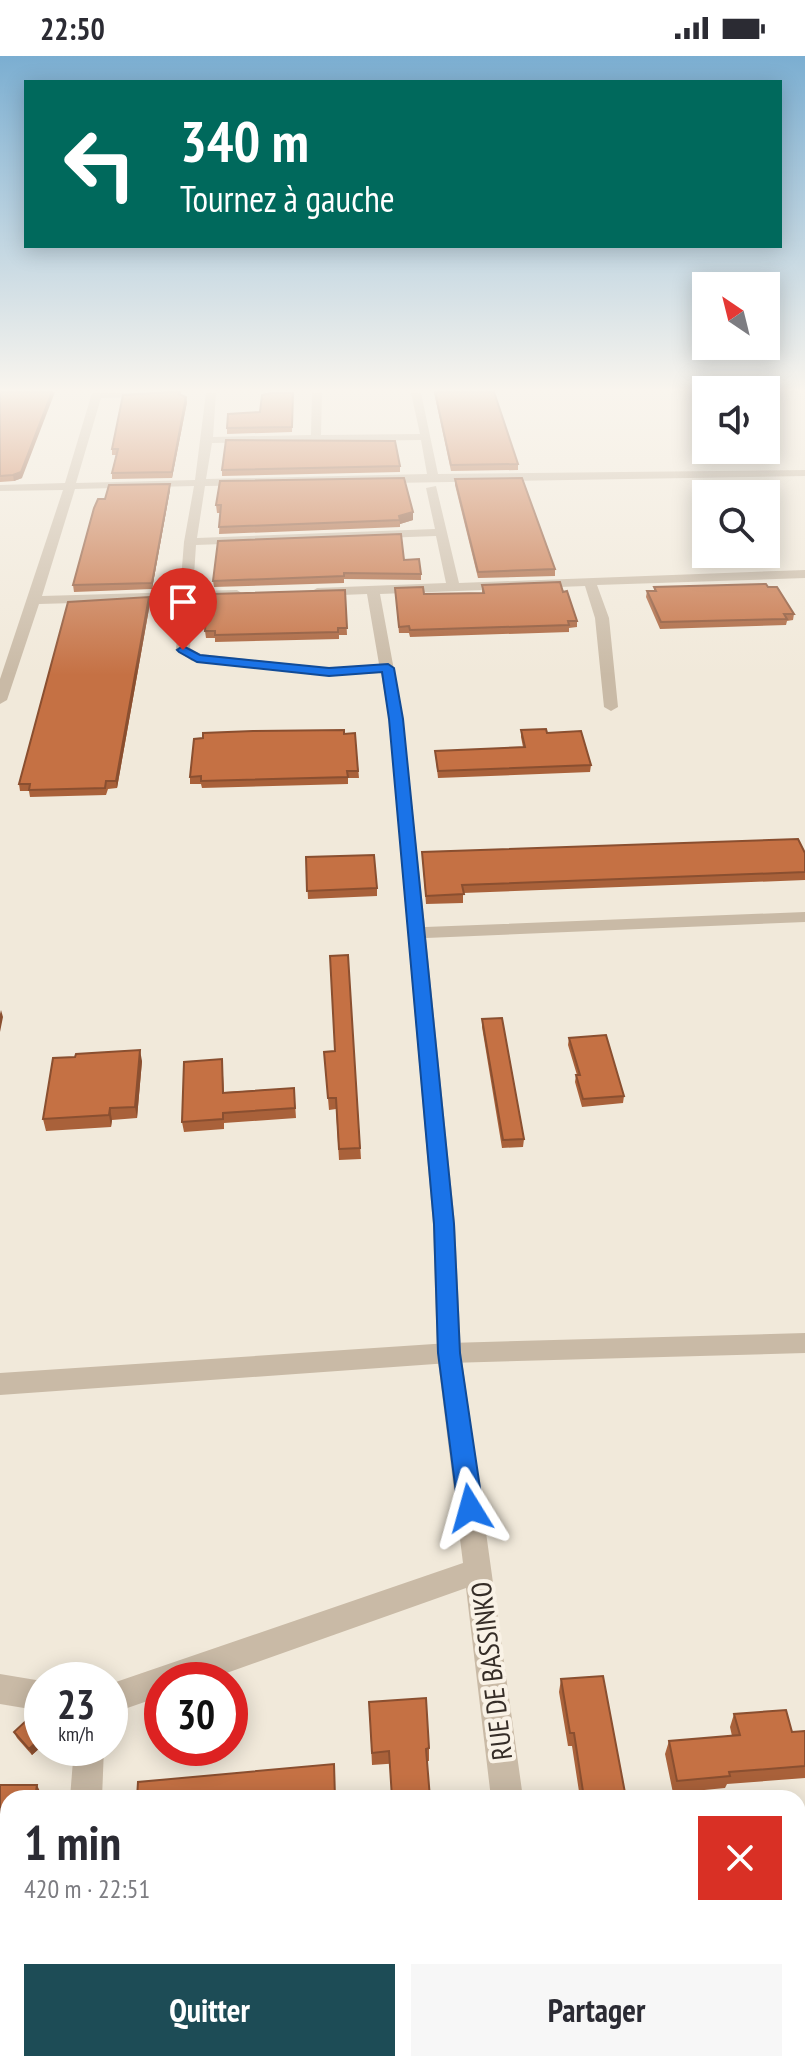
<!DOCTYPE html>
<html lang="fr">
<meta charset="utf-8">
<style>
:root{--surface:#fff;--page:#f7f7f7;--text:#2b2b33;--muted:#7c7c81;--accent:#1d4c56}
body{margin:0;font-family:"PT Sans Narrow",sans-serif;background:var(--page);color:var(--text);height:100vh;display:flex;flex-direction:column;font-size:30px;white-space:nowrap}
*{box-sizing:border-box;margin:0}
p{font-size:26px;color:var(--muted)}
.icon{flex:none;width:44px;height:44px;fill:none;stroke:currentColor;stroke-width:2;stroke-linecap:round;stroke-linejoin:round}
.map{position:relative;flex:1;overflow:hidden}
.details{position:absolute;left:0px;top:1734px;width:806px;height:282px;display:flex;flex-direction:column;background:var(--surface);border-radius:24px 24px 0 0;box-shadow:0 4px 20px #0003}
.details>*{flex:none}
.guide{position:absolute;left:24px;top:24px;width:758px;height:168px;border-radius:0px;box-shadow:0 4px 20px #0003;background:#00695c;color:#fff;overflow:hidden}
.needle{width:52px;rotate:325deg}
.tools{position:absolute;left:692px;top:216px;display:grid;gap:16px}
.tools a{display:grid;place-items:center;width:88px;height:88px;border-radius:0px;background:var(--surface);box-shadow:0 4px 20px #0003;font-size:40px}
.speed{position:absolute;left:24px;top:1606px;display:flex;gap:16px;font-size:40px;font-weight:700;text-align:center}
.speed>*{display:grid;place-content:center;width:104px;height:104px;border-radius:50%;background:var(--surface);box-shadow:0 4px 20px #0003;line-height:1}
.speed small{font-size:20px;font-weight:400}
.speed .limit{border:12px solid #d22;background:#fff;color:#111}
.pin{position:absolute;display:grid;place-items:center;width:68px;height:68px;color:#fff;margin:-82px -34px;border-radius:50% 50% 50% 0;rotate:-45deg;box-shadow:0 0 8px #0007}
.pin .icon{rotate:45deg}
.me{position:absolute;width:88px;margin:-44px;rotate:352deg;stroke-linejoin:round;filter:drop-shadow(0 0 6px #0008)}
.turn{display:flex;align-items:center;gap:28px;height:168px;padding:0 24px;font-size:36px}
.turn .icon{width:104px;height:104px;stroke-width:2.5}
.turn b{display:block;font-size:56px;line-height:68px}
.round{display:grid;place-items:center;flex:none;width:84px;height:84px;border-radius:0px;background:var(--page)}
.head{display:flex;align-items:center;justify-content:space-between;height:136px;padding:0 24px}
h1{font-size:48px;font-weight:600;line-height:60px}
.cta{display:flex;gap:16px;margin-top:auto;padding:16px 24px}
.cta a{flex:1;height:92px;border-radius:0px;background:var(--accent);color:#fff;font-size:32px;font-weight:600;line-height:92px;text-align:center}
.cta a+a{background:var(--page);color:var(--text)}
.status{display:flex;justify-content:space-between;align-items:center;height:56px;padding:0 40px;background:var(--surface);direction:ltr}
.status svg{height:22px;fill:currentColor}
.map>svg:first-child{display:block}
</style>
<div class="status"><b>22:50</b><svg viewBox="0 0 49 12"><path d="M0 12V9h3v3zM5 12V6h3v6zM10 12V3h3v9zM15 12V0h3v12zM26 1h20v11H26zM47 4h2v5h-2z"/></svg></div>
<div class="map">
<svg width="805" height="2015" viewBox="0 0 805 2015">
<rect width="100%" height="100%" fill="#f1e9da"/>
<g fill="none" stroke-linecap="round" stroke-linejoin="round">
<path fill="#c9baa6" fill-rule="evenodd" d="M 92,337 L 172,337 L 167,340 L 101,342 L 76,427 L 195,424 L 206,337 L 216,337 L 213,381 L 311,379 L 312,337 L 322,337 L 321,379 L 420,378 L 411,337 L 421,337 L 438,418 L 805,414 L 805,420 L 205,430 L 197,482 L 435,473 L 426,432 L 436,430 L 459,527 L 805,514 L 805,522 L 597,529 L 609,562 L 618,651 L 611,655 L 604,651 L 595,562 L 585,530 L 380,538 L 403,663 L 425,871 L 805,856 L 805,866 L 426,882 L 455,1168 L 461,1297 L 523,1742 L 491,1742 L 466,1532 L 207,1624 L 162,1624 L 162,1640 L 110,1658 L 110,1628 L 463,1507 L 437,1297 L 433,1168 L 389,663 L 381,617 L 329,620 L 192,605 L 176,594 L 180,544 L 39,548 L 7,644 L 0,648 L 0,623 L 63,434 L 0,435 L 0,429 L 65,427 ZM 421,384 L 427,418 L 206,423 L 212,387 ZM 194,430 L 184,486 L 180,536 L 42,540 L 75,433 ZM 436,480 L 446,527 L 317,532 L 311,536 L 317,540 L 367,538 L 379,608 L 329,612 L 200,598 L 190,592 L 193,543 L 237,542 L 243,538 L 237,534 L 193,535 L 196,489 Z
M 0,1618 L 42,1625 L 42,1655 L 0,1648 Z
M 74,1692 L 104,1692 L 102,1742 L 70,1742 Z
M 48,2008 L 84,2008 L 83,2015 L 47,2015 Z
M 521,2008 L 557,2008 L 558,2015 L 522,2015 Z"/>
<path fill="#c9baa6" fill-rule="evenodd" d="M 805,1277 L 805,1297 L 449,1307 L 0,1339 L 0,1317 L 449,1287 Z"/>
</g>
<path fill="#a9613a" d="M 0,336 L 22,422 L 14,425 L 0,426 Z
M 168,336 L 181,336 L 181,339 L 187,346 L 172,422 L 112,423 L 112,417 L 116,399 L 112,399 L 112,393 Z
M 434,336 L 494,336 L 518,408 L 518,414 L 451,415 Z
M 293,337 L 292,376 L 227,378 L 227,372 L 260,356 Z
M 400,410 L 400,416 L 222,420 L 222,414 Z
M 455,423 L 555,513 L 555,520 L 478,522 L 455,429 Z
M 170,428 L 170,434 L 152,533 L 74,536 L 73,529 L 105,443 Z
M 216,449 L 413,456 L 413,464 L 400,468 L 400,471 L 219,478 L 220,457 L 217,457 Z
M 404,504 L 421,518 L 421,524 L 344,523 L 344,527 L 214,531 L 213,525 Z
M 482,529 L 563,536 L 577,565 L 577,571 L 569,572 L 569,576 L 410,581 L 409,577 L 399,577 L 395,532 L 424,538 L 482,537 Z
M 654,531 L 768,531 L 794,558 L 793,564 L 787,565 L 786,569 L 660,573 L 646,541 L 647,535 L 654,535 Z
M 345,534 L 347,579 L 339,579 L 339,583 L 215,586 L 215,582 L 206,582 L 205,575 Z
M 149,541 L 150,547 L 117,732 L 108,733 L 106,739 L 30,741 L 29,735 L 20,735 L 19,728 Z
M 521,674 L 547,677 L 591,709 L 590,716 L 438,722 L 435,695 L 523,691 L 521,681 Z
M 355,677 L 359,722 L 348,722 L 348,728 L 202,732 L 201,728 L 190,728 L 190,721 L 344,678 Z
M 422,796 L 805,797 L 805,824 L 463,837 L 463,847 L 426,848 Z
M 306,801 L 377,832 L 377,840 L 308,843 Z
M 348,899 L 361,1103 L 339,1104 L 336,1053 L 329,1054 L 324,996 L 335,995 Z
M 482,963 L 524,1083 L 523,1091 L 502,1092 L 482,971 Z
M 569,982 L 624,1040 L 623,1047 L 582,1051 L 575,1026 L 576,1019 L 577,1019 L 568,989 Z
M 222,1003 L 224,1036 L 294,1032 L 296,1062 L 224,1067 L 224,1073 L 184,1076 L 182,1066 Z
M 142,1005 L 137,1062 L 112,1064 L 111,1071 L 46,1075 L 43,1063 Z
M 561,1623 L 626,1742 L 580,1742 L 572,1690 L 568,1690 L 559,1636 Z
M 369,1646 L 429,1692 L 429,1705 L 372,1709 Z
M 42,1650 L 42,1690 L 32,1699 L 17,1682 L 14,1676 Z
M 734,1658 L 792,1676 L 805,1675 L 805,1722 L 727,1728 L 725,1732 L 673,1737 L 665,1698 L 669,1685 L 732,1680 L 730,1671 Z
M 0,1729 L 8,1742 L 8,1804 L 0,1804 Z
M 805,1808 L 805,1861 L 798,1861 L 798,1809 Z
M 8,1862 L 8,1934 L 0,1935 L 0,1863 Z
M 615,2008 L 684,2008 L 682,2012 L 680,2012 L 680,2015 L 616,2015 Z"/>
<path fill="#8a4f30" d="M 52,336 L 55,336 L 22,422 L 14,425 L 13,419 Z
M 186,341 L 187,346 L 172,422 L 172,416 Z
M 170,428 L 170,434 L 152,533 L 152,527 Z
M 413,456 L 413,464 L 400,468 L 399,460 Z
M 149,541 L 150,547 L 117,732 L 116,725 Z
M 1,954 L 3,961 L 0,976 L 0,958 Z
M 140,994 L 142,1005 L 137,1062 L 135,1051 Z
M 110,1052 L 112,1064 L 111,1071 L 109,1059 Z
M 42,1681 L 42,1690 L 32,1699 L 29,1693 Z
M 37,1729 L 43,1742 L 35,1742 Z"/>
<path fill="#c57144" stroke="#8a4f30" stroke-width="2" d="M 0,336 L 52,336 L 21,416 L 13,419 L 0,420 Z
M 168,336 L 180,336 L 179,338 L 186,341 L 172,416 L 112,417 L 118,393 L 112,393 L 123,339 Z
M 435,336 L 494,336 L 518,408 L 451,409 Z
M 271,337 L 293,337 L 292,371 L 227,372 L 228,358 L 260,356 L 262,339 Z
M 226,384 L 395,385 L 400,410 L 222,414 Z
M 404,422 L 413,456 L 399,460 L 400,464 L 219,471 L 221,449 L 216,449 L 220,425 Z
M 522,422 L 555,513 L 478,516 L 455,423 Z
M 170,428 L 152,527 L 73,529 L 94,452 L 98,443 L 105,443 L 109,429 Z
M 401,478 L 404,504 L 419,503 L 421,518 L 344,517 L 344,520 L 213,525 L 218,485 Z
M 560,526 L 563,536 L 567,535 L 577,565 L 568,565 L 569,569 L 410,574 L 409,570 L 399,571 L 395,532 L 423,531 L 424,538 L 484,537 L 482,529 Z
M 766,528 L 768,531 L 777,531 L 794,558 L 784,558 L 787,563 L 661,566 L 647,535 L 656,535 L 654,531 Z
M 345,534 L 347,572 L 338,572 L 338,576 L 215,579 L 215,575 L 205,575 L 207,547 L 211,547 L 212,538 Z
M 149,541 L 116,725 L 106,725 L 105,732 L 29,734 L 30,728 L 19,728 L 68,546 Z
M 546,673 L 547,677 L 581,675 L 591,709 L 438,715 L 435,695 L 525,691 L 521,674 Z
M 344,674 L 344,678 L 355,677 L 358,715 L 347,715 L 348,721 L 201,725 L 201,720 L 190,721 L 194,683 L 203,682 L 203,677 L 253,675 Z
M 798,783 L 805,797 L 805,816 L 462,829 L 464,838 L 426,840 L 422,796 Z
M 374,799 L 377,832 L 307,835 L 306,801 Z
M 348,899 L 360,1092 L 339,1093 L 336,1042 L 328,1042 L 324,996 L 335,995 L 330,900 Z
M 502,962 L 524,1083 L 503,1084 L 482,963 Z
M 606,979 L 624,1040 L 583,1043 L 576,1019 L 580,1019 L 569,982 Z
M 140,994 L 135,1051 L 110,1052 L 109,1059 L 43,1063 L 53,1002 L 75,1001 L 76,998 Z
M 222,1003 L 223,1037 L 294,1032 L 295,1052 L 223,1057 L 223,1063 L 182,1066 L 184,1006 Z
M 603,1620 L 626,1742 L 584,1742 L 574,1677 L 570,1677 L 561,1623 Z
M 426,1642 L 429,1692 L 426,1693 L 430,1742 L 392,1742 L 389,1695 L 372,1697 L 369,1646 Z
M 42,1650 L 42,1681 L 29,1693 L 14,1676 Z
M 786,1654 L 792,1676 L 805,1675 L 805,1710 L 729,1716 L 730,1720 L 677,1725 L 669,1685 L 740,1679 L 734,1658 Z
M 334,1708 L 335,1742 L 137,1742 L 138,1726 Z
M 0,1729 L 37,1729 L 35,1742 L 8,1742 L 8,1793 L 0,1793 Z
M 805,1808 L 805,1850 L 798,1851 L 798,1809 Z
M 8,1862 L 8,1923 L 0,1924 L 0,1863 Z
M 396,2008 L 459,2008 L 459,2015 L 397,2015 Z
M 620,2008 L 679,2008 L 680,2015 L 626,2015 L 625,2009 L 620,2009 Z"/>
<linearGradient id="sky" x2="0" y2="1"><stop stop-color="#7baed1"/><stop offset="0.54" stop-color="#f9f5ee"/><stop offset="1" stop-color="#f9f5ee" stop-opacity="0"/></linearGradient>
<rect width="805" height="619" fill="url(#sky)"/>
<path fill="#1a73e8" stroke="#114b97" stroke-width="2" d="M 183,590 L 200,599 L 329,612 L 388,608 L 394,612 L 403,663 L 454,1168 L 460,1297 L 483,1452 L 479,1460 L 470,1463 L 462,1460 L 458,1452 L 438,1297 L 434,1168 L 389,663 L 382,616 L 329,620 L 197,606 L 179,596 L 177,594 Z"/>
<g text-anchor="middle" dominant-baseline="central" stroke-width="8" stroke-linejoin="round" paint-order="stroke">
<g font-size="28" fill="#352d27" stroke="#f9f2e6">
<text transform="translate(491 1615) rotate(-97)">RUE DE BASSINKO</text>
</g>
</g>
</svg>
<div class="tools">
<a><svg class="needle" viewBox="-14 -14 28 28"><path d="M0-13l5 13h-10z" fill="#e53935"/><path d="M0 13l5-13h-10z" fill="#7c7c81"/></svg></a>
<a><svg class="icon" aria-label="sound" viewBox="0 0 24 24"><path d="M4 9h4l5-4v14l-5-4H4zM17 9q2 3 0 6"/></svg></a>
<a><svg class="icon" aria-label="search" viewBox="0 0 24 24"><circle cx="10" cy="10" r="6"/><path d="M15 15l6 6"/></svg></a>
</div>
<div class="speed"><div>23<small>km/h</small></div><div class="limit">30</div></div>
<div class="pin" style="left:183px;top:594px;background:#d93025"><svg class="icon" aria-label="arrive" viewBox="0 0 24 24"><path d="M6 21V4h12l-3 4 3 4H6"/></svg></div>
<svg class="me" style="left:470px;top:1452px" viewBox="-20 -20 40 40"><path d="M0-17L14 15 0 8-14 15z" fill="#1a73e8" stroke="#fff" stroke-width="4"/></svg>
<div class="guide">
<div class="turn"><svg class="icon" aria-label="left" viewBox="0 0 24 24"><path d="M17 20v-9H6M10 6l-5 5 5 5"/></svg><div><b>340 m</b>Tournez à gauche</div></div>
</div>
<section class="details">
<div class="head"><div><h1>1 min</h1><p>420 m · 22:51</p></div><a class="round" style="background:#d93025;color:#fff"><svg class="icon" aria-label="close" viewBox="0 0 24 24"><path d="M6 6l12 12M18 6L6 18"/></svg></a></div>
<div class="cta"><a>Quitter</a><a>Partager</a></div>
</section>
</div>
